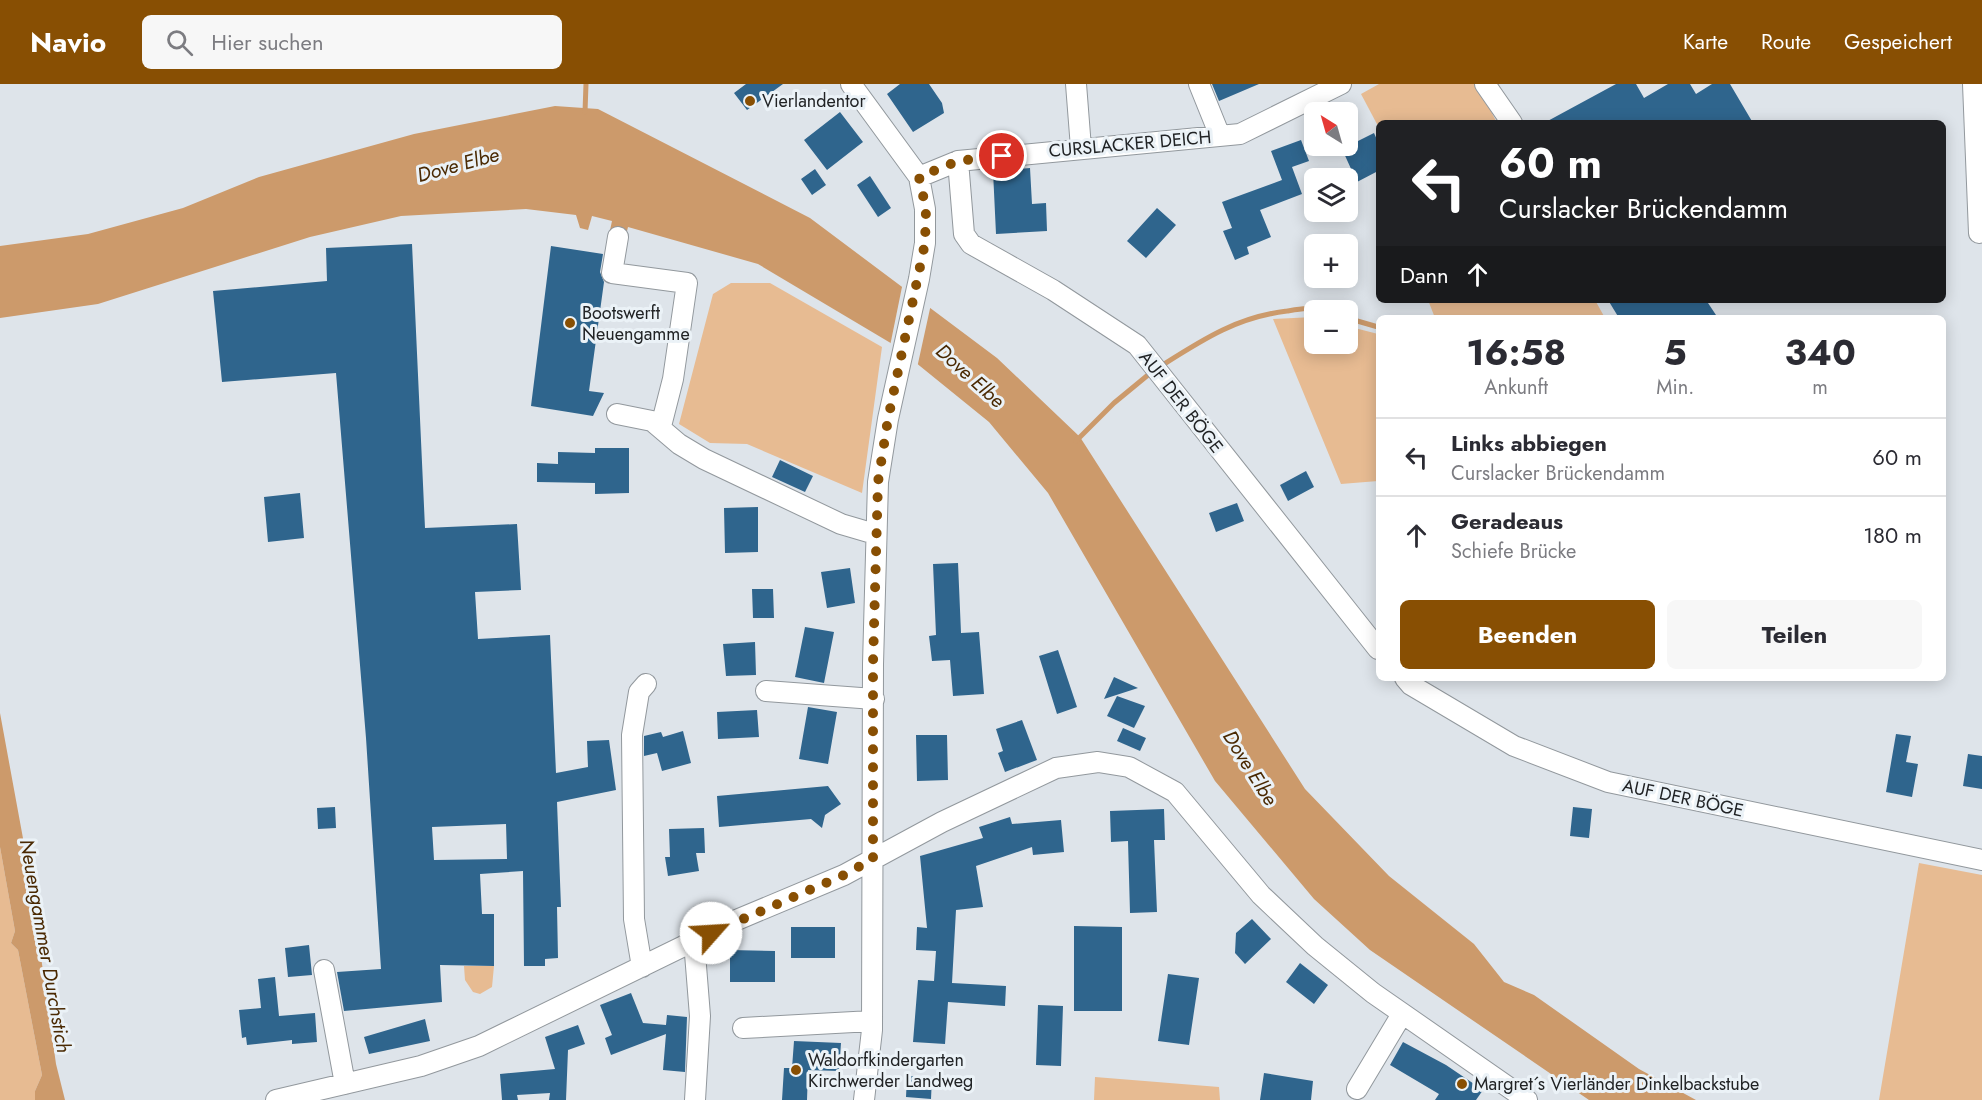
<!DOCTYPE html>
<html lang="de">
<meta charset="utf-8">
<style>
:root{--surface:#fff;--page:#f7f7f7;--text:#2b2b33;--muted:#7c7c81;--line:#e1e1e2;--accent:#884f03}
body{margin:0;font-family:Jost,sans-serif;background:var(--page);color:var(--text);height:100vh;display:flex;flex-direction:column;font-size:22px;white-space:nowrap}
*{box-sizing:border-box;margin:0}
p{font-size:20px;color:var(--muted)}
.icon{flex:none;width:33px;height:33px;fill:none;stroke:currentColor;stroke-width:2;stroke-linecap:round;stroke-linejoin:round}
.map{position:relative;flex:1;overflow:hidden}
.sheet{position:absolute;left:1376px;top:231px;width:570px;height:366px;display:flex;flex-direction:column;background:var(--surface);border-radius:9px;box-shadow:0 3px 15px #0003}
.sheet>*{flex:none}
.hud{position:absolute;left:1376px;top:36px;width:570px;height:183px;border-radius:9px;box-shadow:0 3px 15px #0003;background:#202124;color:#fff;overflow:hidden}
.needle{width:39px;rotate:323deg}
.tools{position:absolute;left:1304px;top:18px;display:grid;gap:12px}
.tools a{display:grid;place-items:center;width:54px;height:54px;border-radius:9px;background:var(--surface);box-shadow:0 3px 15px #0003;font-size:30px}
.pin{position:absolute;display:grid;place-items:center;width:51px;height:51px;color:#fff;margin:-26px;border:3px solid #fff;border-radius:50%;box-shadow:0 2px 6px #0007}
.me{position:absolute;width:66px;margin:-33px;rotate:64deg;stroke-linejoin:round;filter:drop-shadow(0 0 4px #0008)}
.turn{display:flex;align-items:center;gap:21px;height:126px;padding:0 24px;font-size:27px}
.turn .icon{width:78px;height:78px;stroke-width:2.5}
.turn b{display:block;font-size:42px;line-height:51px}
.then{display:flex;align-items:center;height:57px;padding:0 24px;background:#0003;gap:12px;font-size:22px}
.eta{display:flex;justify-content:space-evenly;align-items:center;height:102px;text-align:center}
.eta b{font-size:36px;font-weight:700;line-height:42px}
.cta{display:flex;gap:12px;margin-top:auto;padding:12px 24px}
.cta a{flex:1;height:69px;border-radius:9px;background:var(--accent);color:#fff;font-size:24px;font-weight:700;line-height:69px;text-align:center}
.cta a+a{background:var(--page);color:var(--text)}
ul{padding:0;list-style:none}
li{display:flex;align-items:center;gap:18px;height:78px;padding:0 24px;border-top:2px solid var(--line)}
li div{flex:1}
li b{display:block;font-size:22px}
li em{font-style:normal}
header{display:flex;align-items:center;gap:36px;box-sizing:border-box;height:84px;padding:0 30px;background:var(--accent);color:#fff}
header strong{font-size:28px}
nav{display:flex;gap:33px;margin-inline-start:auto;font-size:21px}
.search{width:420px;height:54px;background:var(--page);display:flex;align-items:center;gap:15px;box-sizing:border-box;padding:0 21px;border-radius:9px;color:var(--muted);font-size:22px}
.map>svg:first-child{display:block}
</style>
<header>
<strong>Navio</strong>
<div class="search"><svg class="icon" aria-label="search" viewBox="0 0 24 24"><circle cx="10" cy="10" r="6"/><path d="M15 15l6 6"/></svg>Hier suchen</div>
<nav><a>Karte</a><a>Route</a><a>Gespeichert</a></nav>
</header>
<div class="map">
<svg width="1982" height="1016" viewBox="0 0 1982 1016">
<rect width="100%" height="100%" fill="#dee4ea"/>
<path fill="#e7bb92" d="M 1379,0 L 1477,0 L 1497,39 L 1378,39 L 1378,42 L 1361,10 Z
M 731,199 L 770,199 L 882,263 L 862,409 L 747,360 L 710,359 L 679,340 L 713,210 Z
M 1428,216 L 1595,216 L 1605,234 L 1435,234 Z
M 1314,233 L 1314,260 L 1347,260 L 1347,242 L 1378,250 L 1378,397 L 1341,400 L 1273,235 Z
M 0,763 L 15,847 L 11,859 L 18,866 L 42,991 L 35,1007 L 35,1016 L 0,1016 Z
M 1919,779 L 1982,791 L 1982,1016 L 1879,1016 Z
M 464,882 L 494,882 L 492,903 L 480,910 L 473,908 L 465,896 Z
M 1095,993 L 1219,1003 L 1220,1016 L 1094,1016 Z"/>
<path fill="#cc9a6b" d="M 555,22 L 598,25 L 810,134 L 997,274 L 1080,353 L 1305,705 L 1389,792 L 1474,860 L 1504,898 L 1534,911 L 1639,985 L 1696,1016 L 1589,1016 L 1370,866 L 1314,815 L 1215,697 L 1048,409 L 989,338 L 894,261 L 758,180 L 628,143 L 625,155 L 609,151 L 612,137 L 592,132 L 588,146 L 580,144 L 576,131 L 526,125 L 401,132 L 310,153 L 98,220 L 0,234 L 0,162 L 88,150 L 183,124 L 259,93 L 414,50 Z
M 0,629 L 29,787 L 56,980 L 65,1016 L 35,1016 L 35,1007 L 42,991 L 18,866 L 11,859 L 15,847 L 0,763 Z"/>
<path fill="#dee4ea" d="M 903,198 L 931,220 L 917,284 L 890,262 Z"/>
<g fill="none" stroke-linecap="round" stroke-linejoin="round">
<path stroke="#cc9a6b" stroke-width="5" d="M 585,28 L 586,0
M 1347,234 L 1378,243
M 1164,280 C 1205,254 1238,233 1287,227 C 1300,225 1311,223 1323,226
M 1076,357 L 1114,319 L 1148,291"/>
</g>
<path fill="#2f658d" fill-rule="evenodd" d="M 746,0 L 783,0 L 747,26 L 734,9 Z
M 900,0 L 929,0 L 942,19 L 944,29 L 913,48 L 887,10 Z
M 1212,0 L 1259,0 L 1219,17 Z
M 1616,0 L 1636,0 L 1644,14 L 1668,0 L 1690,0 L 1696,10 L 1712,0 L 1730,0 L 1753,39 L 1544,39 Z
M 840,28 L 863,58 L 827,86 L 804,56 Z
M 1374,49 L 1378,58 L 1378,87 L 1357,98 L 1342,65 Z
M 1301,56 L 1309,77 L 1292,83 L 1302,110 L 1260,126 L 1271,153 L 1247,163 L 1249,170 L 1235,176 L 1223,147 L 1232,144 L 1222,118 L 1282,96 L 1271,67 Z
M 1030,84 L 1032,120 L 1046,119 L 1047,147 L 996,150 L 993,87 Z
M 815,85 L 826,101 L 812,111 L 801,95 Z
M 870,92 L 891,124 L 878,133 L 857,101 Z
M 1157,124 L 1176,141 L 1146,174 L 1127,157 Z
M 412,160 L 425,444 L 517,440 L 521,506 L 475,508 L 478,555 L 550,551 L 556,689 L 588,683 L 587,657 L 609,656 L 616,706 L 557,718 L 561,823 L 557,823 L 558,874 L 545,875 L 545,882 L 524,882 L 523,787 L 480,790 L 482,830 L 494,830 L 494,882 L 440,881 L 442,918 L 344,927 L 337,888 L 381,885 L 366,654 L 336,289 L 222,298 L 213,207 L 327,197 L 326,164 ZM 506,740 L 507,775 L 434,776 L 432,743 Z
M 551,162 L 603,170 L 600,188 L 604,198 L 589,307 L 604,309 L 593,332 L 531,322 Z
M 1608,216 L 1706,216 L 1718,234 L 1619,234 Z
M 595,364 L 629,364 L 629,409 L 595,410 L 595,399 L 537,398 L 537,379 L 558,380 L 558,368 L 595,369 Z
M 780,376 L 813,392 L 805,408 L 772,393 Z
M 1306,387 L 1314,403 L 1288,417 L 1280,401 Z
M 300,409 L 304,454 L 268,458 L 264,413 Z
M 1237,419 L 1244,437 L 1216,448 L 1209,429 Z
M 758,423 L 758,468 L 725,469 L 724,424 Z
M 958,479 L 961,549 L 979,548 L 984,610 L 953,612 L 950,576 L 932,577 L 929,552 L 936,551 L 933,480 Z
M 850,484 L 855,519 L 827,524 L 821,488 Z
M 752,505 L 773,505 L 774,534 L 753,534 Z
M 805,543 L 834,548 L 824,599 L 795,593 Z
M 755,558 L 756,591 L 726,592 L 723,560 Z
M 1058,566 L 1077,623 L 1057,630 L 1039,572 Z
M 1114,593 L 1138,604 L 1104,615 Z
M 1117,612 L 1145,622 L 1134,644 L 1107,632 Z
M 808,623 L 837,628 L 828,680 L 799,675 Z
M 757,626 L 759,653 L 718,655 L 717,628 Z
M 1022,636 L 1037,676 L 1005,688 L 998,669 L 1003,667 L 996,645 Z
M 1123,644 L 1146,654 L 1140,667 L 1117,657 Z
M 683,647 L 691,679 L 662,687 L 657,669 L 644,672 L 644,652 L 661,648 L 663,653 Z
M 1896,650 L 1911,652 L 1906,678 L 1918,680 L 1912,713 L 1886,708 Z
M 916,651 L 947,651 L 948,696 L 917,697 Z
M 1968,670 L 1982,672 L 1982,705 L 1963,702 Z
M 828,702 L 841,720 L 825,731 L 822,744 L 811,735 L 719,743 L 717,712 Z
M 335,723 L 336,744 L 318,745 L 317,724 Z
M 1573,723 L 1592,725 L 1589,754 L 1570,752 Z
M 1164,725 L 1165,756 L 1154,756 L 1157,828 L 1130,829 L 1128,757 L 1111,758 L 1110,727 Z
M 1010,733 L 1012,740 L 1061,736 L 1064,768 L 1033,771 L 1032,763 L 976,782 L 983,823 L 956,826 L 952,899 L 1006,902 L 1005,922 L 948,918 L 945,960 L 913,958 L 918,896 L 934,897 L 936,867 L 916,866 L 917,843 L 927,844 L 920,772 L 983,754 L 979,743 Z
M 704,744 L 705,769 L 696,769 L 699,787 L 668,792 L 665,773 L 670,773 L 669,745 Z
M 1252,835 L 1271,855 L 1245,880 L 1235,869 L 1236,849 Z
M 1074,842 L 1122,843 L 1122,927 L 1074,927 Z
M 791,843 L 835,843 L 835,874 L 791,874 Z
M 309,861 L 312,891 L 288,893 L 285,864 Z
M 730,866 L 775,867 L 775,898 L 730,898 Z
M 1300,879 L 1328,901 L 1314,920 L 1286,898 Z
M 1168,890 L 1199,894 L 1189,961 L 1158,957 Z
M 275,893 L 279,932 L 315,929 L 317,958 L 292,960 L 292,956 L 247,961 L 246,953 L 242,954 L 239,926 L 261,924 L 258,895 Z
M 631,909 L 643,939 L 666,941 L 667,931 L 687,933 L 685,988 L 663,986 L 666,950 L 611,971 L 605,954 L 612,951 L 600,921 Z
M 1038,921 L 1063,922 L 1061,982 L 1036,981 Z
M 425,935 L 430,957 L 369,970 L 364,953 Z
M 578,941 L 585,960 L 568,966 L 566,1016 L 549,1016 L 550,1009 L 517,1011 L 518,1016 L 502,1016 L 500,990 L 555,985 L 545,953 Z
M 794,957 L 841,959 L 839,987 L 808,986 L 807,1016 L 782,1016 L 784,984 L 792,984 Z
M 1403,958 L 1446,981 L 1483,1006 L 1476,1016 L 1435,1016 L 1439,1010 L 1390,981 Z
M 1264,989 L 1313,997 L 1311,1016 L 1260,1016 Z
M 907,992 L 932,993 L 931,1015 L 906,1013 Z"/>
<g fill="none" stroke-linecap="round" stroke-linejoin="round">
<defs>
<path id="minor" d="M 851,0 L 919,93 L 925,125 L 925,159 L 919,195 L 888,335 L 878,398 L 873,580 L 872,946 L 864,1016
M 1076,0 L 1081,64
M 1199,0 L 1220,52
M 1485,0 L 1512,39
M 1973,0 L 1979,149
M 958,77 L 964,150 L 971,160 L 1053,206 L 1137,261 L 1378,565
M 919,93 L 958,77 L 1240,50 L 1341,0
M 618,153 L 612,189 L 687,199 L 673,295 L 661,342
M 617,330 L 652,337 L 679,360 L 704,375 L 841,440 L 875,450
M 1405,594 L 1411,601 L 1514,662 L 1608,698 L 1982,776
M 766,607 L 874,615
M 694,857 L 700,932 L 695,1016
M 642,883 L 634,835 L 632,651 L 639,608 L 646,600
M 324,886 L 345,1000
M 743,944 L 872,937
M 1357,1005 L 1402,930
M 276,1016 L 421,982 L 479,962 L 739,835 L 844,791 L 942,738 L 1056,684 L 1098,678 L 1129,683 L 1175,708 L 1261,811 L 1315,862 L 1373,909 L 1527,1016"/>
</defs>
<use href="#minor" stroke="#92989d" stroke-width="22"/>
<use href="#minor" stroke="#fff" stroke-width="20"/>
</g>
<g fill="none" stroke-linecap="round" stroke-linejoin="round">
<path stroke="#884f03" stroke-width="10" stroke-dasharray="0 18" d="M 711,849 L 844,791 L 873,775 L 873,580 L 878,398 L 888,335 L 925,159 L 926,125 L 919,93 L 958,77 L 1002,72"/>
</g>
<g fill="#884f03" stroke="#ebf2f7" stroke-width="2">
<circle cx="750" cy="17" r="6"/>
<circle cx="570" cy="239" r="6"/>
<circle cx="796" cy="986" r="6"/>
<circle cx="1462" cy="1000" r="6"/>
</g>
<g text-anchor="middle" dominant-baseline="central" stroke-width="6" stroke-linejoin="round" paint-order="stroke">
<g font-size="18" fill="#212325" stroke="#ebf2f7" text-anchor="start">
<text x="762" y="17">Vierlandentor</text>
<text x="582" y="229">Bootswerft<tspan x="582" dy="21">Neuengamme</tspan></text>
<text x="808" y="976">Waldorfkindergarten<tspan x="808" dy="21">Kirchwerder Landweg</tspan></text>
<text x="1474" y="1000">Margret´s Vierländer Dinkelbackstube</text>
</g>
<g font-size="18" fill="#212325" stroke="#ebf2f7">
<text transform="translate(1130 60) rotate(-5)">CURSLACKER DEICH</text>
<text transform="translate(1181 318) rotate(52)">AUF DER BÖGE</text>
<text transform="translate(1683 714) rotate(12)">AUF DER BÖGE</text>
</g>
<g font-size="20" font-style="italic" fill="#4a2902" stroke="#ebf2f7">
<text transform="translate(458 81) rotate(-15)">Dove Elbe</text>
<text transform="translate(970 292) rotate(42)">Dove Elbe</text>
<text transform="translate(1250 684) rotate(58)">Dove Elbe</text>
<text transform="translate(45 862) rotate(80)">Neuengammer Durchstich</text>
</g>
</g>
</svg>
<div class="tools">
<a><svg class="needle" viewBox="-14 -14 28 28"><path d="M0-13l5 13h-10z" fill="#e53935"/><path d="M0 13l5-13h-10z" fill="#7c7c81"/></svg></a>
<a><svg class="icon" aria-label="layers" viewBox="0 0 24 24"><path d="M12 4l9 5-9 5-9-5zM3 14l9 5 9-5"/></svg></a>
<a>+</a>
<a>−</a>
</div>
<div class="pin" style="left:1002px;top:72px;background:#d93025"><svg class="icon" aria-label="arrive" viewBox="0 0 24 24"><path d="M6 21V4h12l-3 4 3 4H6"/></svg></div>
<svg class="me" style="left:711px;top:849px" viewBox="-20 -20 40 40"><circle r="19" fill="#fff"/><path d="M0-13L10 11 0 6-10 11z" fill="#884f03"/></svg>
<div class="hud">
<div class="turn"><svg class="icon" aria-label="left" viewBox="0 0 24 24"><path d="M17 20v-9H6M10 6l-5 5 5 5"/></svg><div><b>60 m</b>Curslacker Brückendamm</div></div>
<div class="then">Dann<svg class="icon" aria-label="ahead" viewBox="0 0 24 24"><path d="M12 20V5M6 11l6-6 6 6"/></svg></div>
</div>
<section class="sheet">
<div class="eta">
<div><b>16:58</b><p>Ankunft</p></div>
<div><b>5</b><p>Min.</p></div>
<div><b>340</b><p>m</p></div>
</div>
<ul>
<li><svg class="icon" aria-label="left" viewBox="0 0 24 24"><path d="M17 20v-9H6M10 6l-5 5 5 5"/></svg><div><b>Links abbiegen</b><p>Curslacker Brückendamm</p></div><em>60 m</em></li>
<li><svg class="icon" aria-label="ahead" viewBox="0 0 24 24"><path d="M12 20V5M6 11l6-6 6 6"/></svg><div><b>Geradeaus</b><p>Schiefe Brücke</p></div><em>180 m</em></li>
</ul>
<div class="cta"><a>Beenden</a><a>Teilen</a></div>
</section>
</div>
